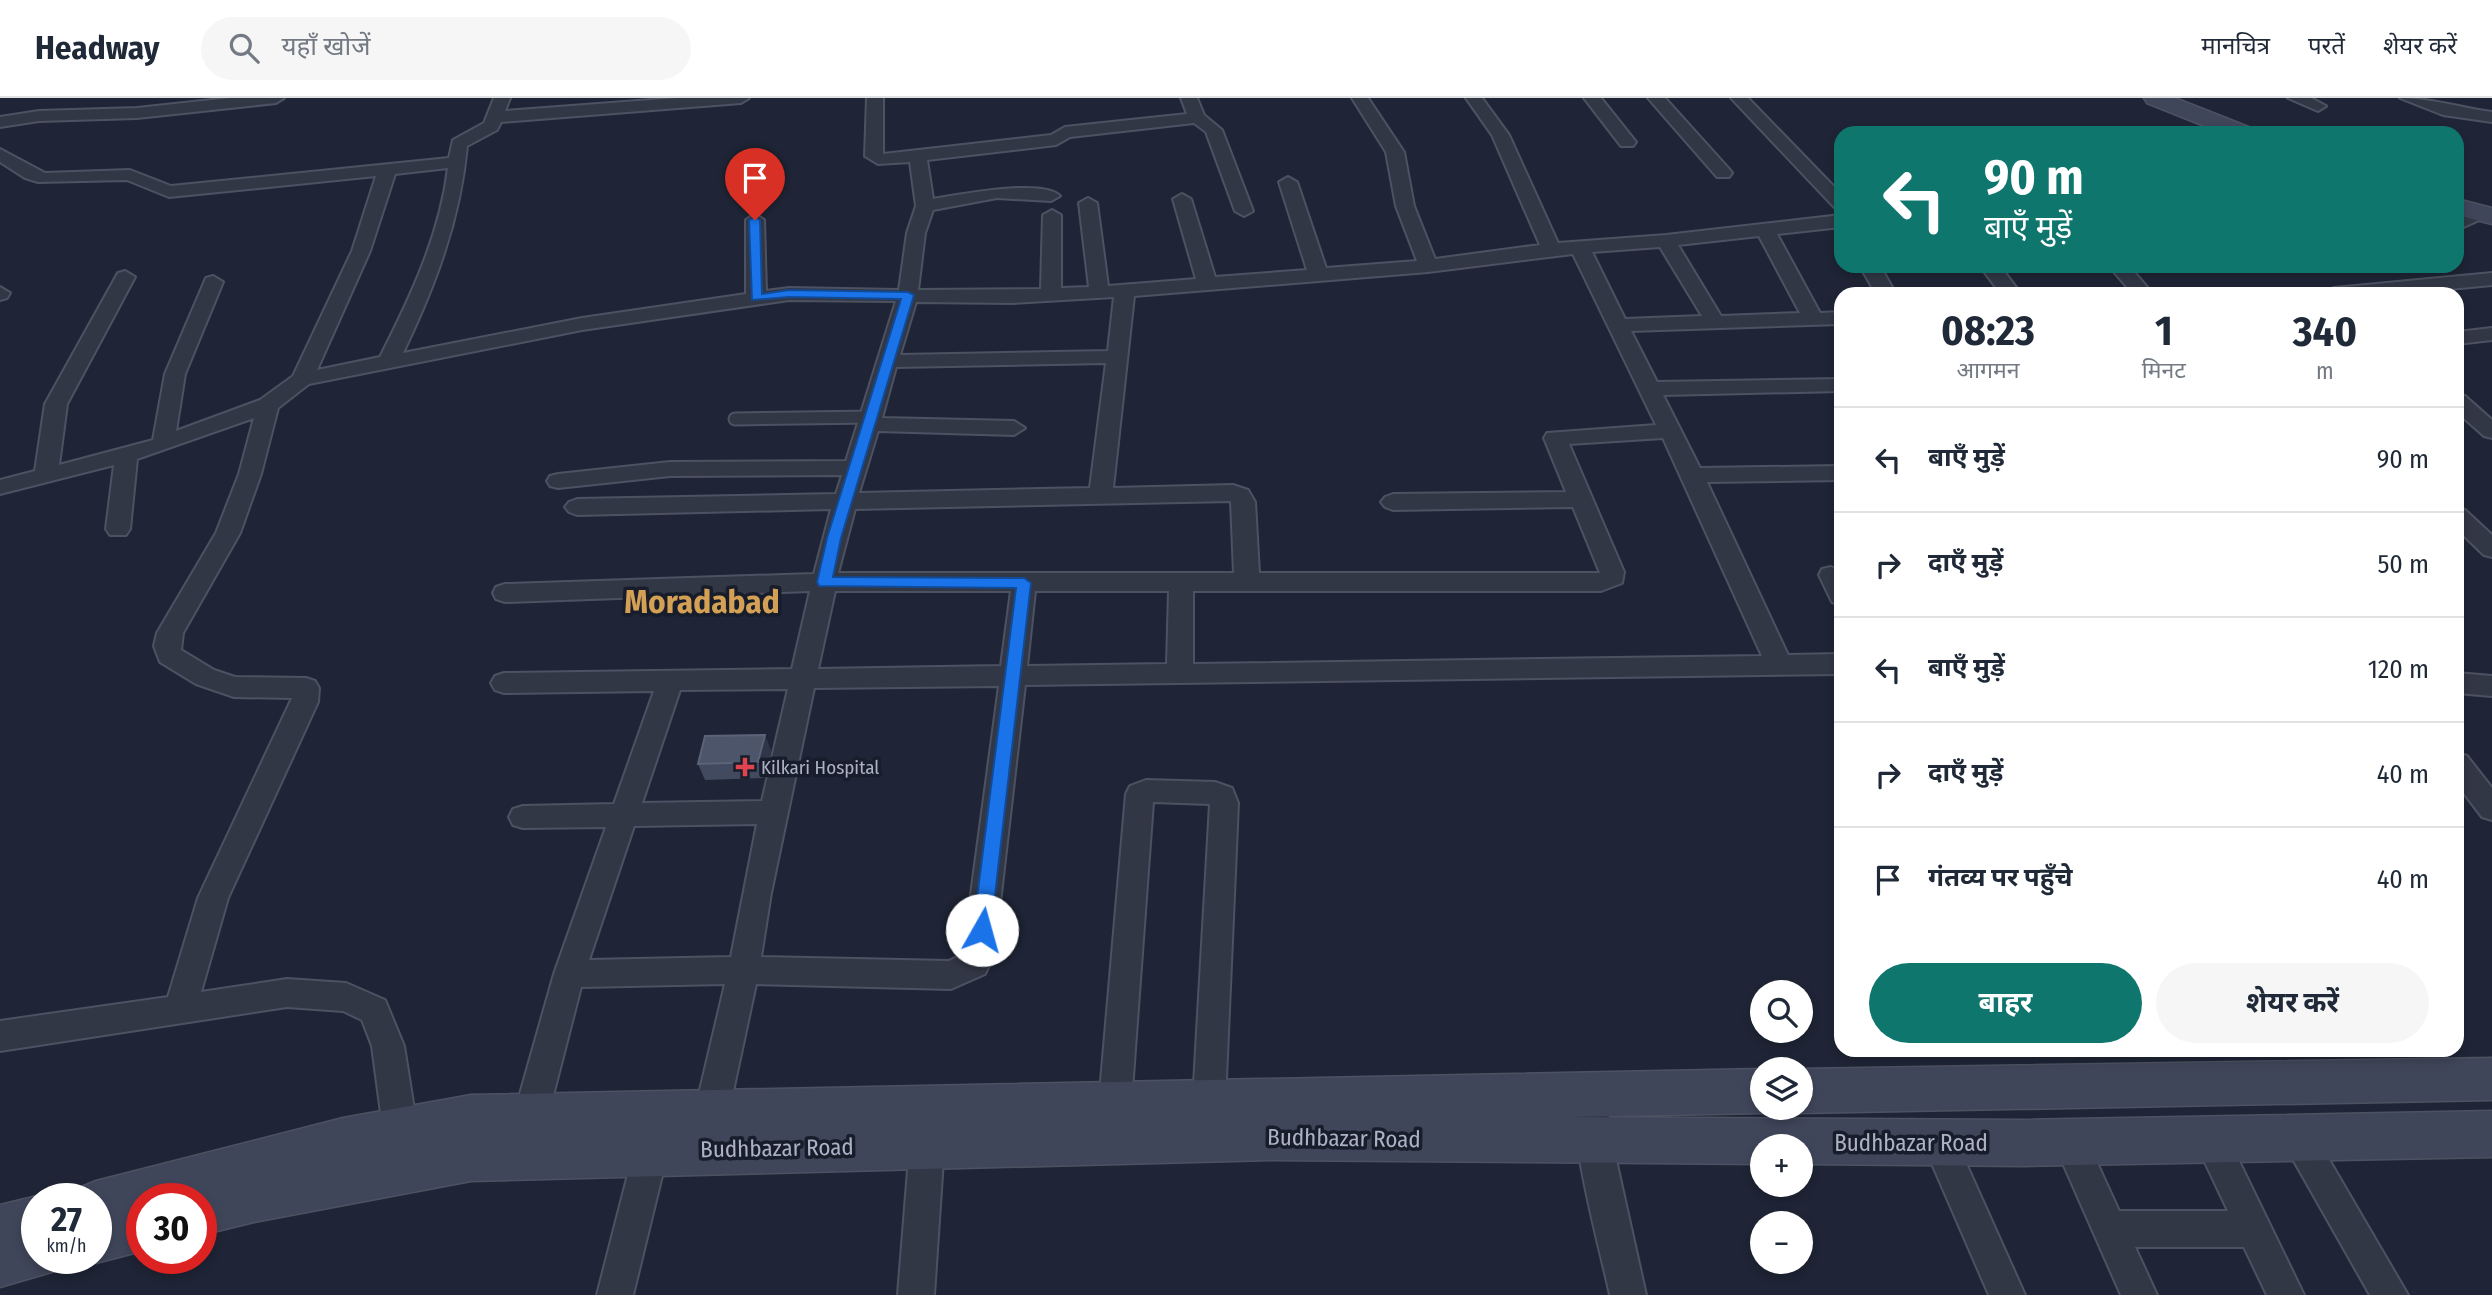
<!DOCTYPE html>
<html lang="hi">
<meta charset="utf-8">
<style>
:root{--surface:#fff;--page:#f6f6f7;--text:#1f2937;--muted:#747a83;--line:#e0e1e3;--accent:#0f766e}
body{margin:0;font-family:"Fira Sans Condensed","Noto Sans Devanagari",sans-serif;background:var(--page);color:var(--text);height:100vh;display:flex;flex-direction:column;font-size:26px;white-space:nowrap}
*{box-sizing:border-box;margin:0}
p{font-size:23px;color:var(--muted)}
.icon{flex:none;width:38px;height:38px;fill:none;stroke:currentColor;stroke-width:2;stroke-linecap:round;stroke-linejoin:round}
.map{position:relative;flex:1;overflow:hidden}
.details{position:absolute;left:1834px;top:189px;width:630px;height:770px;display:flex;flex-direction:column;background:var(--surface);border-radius:21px;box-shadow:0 4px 10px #0003}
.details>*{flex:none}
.guide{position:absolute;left:1834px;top:28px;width:630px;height:147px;border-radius:21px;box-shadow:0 4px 10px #0003;background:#0f766e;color:#fff;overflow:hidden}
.buttons{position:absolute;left:1750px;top:882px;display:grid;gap:14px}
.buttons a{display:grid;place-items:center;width:63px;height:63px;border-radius:50%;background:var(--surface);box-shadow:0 4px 10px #0003;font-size:35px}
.speed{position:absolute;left:21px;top:1085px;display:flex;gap:14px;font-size:35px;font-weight:700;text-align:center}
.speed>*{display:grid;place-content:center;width:91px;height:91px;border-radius:50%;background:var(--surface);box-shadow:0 4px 10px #0003;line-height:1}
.speed small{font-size:18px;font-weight:400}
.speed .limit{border:10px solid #d22;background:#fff;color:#111}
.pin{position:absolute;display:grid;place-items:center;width:60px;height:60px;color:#fff;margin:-72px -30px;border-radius:50% 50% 50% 0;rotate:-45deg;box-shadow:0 0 7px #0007}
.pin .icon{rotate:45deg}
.me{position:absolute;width:77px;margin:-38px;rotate:7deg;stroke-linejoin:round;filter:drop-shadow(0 0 5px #0008)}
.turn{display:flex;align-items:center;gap:24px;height:147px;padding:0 35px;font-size:32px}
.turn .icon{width:91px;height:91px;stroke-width:2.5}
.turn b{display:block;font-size:49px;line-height:60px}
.eta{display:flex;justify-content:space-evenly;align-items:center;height:119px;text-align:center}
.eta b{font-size:42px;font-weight:700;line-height:49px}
.cta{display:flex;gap:14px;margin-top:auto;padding:14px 35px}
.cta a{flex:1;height:80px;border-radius:42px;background:var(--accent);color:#fff;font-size:28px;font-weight:700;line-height:80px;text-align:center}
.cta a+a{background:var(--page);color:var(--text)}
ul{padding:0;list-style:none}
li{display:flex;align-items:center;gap:21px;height:105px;padding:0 35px;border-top:2px solid var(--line)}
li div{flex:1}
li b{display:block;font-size:26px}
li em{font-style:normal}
header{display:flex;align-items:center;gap:42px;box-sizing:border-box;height:98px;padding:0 35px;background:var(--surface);border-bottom:2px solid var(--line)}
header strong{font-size:33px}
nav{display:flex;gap:38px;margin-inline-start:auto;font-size:24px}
.search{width:490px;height:63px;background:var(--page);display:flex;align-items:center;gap:18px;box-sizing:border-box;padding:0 24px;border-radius:38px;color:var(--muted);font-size:26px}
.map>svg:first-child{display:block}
</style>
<header>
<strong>Headway</strong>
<div class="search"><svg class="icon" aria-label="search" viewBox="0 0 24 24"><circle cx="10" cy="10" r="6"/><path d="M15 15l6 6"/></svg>यहाँ खोजें</div>
<nav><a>मानचित्र</a><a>परतें</a><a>शेयर करें</a></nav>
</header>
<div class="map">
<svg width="2492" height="1197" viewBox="0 0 2492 1197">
<rect width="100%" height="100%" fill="#1f2536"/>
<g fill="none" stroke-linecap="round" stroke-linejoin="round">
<defs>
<path id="lane" d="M 735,321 L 872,319"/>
<path id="street" d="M 230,0 L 284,0 L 276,5 L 137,20 L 39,23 L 0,29 L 0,19 L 39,13 L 137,10 Z
M 494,0 L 510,0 L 505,13 L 677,0 L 749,0 L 741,5 L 501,24 L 497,32 L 467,48 C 460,123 435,188 403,255 L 582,220 L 746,196 L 746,122 L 755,116 L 764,122 L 766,193 L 789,190 L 899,192 L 907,135 L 916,108 L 910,64 L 878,66 L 865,58 L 867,0 L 883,0 L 883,56 L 1051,37 L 1065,29 L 1187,16 L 1181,0 L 1197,0 L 1204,17 L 1222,32 L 1253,113 L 1244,118 L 1235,113 L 1206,34 L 1194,25 L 1070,39 L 1056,47 L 927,62 L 933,101 C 957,97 1044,80 1060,98 L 1051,103 L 997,100 L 933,112 L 925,135 L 918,192 L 1041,191 L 1043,117 L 1052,112 L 1061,117 L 1061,190 L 1089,189 L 1079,105 L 1088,100 L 1097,105 L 1108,188 L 1196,181 L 1173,101 L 1182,96 L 1191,101 L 1215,179 L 1307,172 L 1279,84 L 1288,79 L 1297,84 L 1326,170 L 1417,163 L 1396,108 L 1386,54 L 1352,0 L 1368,0 L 1404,54 L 1414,108 L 1435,161 L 1540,147 L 1492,37 L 1466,0 L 1482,0 L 1509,37 L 1558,145 L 1666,137 L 1841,117 L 1841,129 L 1777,136 L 1820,215 L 1841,214 L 1841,226 L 1631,233 L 1657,284 L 1841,281 L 1841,293 L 1663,297 L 1700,370 L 1841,368 L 1841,382 L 1707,384 L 1788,557 L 1841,556 L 1841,576 L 1025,587 L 994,857 L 985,876 L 951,891 L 756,886 L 726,1026 L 721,1037 L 709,1042 L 697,1037 L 692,1026 L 725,886 L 581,889 L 548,1017 L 543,1028 L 531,1033 L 519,1028 L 514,1017 L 554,876 L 606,729 L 523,730 L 513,727 L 509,719 L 513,711 L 523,708 L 614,706 L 654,593 L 504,595 L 495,592 L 491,585 L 495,578 L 504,575 L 792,571 L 810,493 L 505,504 L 496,501 L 493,495 L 496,489 L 505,486 L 814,476 L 831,411 L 577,417 L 569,414 L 565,409 L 569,404 L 577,401 L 836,396 L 842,377 L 670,378 L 558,390 L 550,388 L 547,383 L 550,378 L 558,376 L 670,364 L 846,363 L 896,203 L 789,202 L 582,232 L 309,286 L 278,310 L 261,376 L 240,435 L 183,535 L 181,552 L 214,572 L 235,579 L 306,580 L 315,583 L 319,590 L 318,604 L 228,800 L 201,894 L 287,881 L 346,885 L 385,902 L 404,948 L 417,1030 L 412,1041 L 400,1046 L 388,1041 L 383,1030 L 372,948 L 362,922 L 343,913 L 287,909 L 0,953 L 0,923 L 168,899 L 198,800 L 292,600 L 234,599 L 196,586 L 160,564 L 154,548 L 157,535 L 216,435 L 239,376 L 254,320 L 137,361 L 130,431 L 126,437 L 110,437 L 106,431 L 114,367 L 0,396 L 0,382 L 35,373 L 45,306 L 118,175 L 125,173 L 135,179 L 67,306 L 59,367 L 153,342 L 165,276 L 206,180 L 213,178 L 223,184 L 185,276 L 176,333 L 260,302 L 293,278 L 352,153 L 376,78 L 169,99 L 127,82 L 38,84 L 25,80 L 0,64 L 0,51 L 45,75 L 130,72 L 171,88 L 449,60 L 453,42 L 484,25 ZM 448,70 C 440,137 410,200 380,259 L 317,272 L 370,153 L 395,76 ZM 1759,138 L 1800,215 L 1721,218 L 1678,147 ZM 1660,149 L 1702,218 L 1625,221 L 1592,154 ZM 1573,156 L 1656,327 L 1547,335 L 1544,340 L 1566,394 L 1393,396 L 1385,399 L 1381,404 L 1385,409 L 1393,412 L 1573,409 L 1600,475 L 1259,475 L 1255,404 L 1248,392 L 1233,387 L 1113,390 L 1134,198 L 1428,174 ZM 1114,199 L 1108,253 L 900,257 L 916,204 L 1013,205 ZM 1106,265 L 1090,390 L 859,395 L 878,333 L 1014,337 L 1025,330 L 1014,323 L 882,320 L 896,269 ZM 1663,340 L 1762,558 L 1193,566 L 1193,493 L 1601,493 L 1622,485 L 1624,474 L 1569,346 ZM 1231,403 L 1234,475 L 838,475 L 855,411 ZM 835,493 L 1011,493 L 1001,568 L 818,571 ZM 1035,493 L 1169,493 L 1167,566 L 1027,568 ZM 999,588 L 963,856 L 949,863 L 761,859 L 771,795 L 814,590 ZM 788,591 L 762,703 L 642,705 L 680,592 ZM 757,726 L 731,859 L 589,862 L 634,728 Z
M 1584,0 L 1601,0 L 1636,44 L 1633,48 L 1621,48 Z
M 1648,0 L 1665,0 L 1729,71 L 1732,75 L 1729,79 L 1717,79 Z
M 1731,0 L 1748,0 L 1841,96 L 1841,111 L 1835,110 Z
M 2288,0 L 2311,0 L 2326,8 L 2318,13 Z
M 2400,0 C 2431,0 2461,10 2492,14 L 2492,24 L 2443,17 Z
M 2480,110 L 2486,111 L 2489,115 L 2486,119 L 2457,132 L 2457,119 Z
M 1860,168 L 1880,168 L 1896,196 L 1876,196 Z
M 1980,168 L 2000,168 L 2021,196 L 2001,196 Z
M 2109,168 L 2129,168 L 2153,196 L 2133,196 Z
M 2492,175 L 2492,187 L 2396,196 L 2324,196 L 2334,190 Z
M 0,189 L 10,195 L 7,200 L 0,202 Z
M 2492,230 L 2492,242 L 2457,246 L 2457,234 Z
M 2457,296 L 2465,298 L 2492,322 L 2492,340 L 2484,338 L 2457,314 Z
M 2457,410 L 2465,412 L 2492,437 L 2492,459 L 2484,457 L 2457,431 Z
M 1831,469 L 1841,473 L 1841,507 L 1832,504 L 1819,477 L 1822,471 Z
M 2457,575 L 2492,578 L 2492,598 L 2457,595 Z
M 2457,655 L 2467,658 L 2492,690 L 2492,722 L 2482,719 L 2457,686 Z
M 1146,682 L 1215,684 L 1232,690 L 1238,705 L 1225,1004 L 1221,1015 L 1209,1020 L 1197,1015 L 1193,1004 L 1210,706 L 1153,704 L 1131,1006 L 1127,1017 L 1115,1022 L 1103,1017 L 1099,1006 L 1126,696 L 1130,688 Z
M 1590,981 L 1602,985 L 1606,996 L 1612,1044 L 1646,1197 L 1610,1197 C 1601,1154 1563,1020 1578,985 Z
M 2298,1024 L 2310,1029 L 2408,1197 L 2370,1197 L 2281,1040 L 2286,1029 Z
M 2211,1025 L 2223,1030 L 2304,1197 L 2267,1197 L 2244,1149 L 2135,1149 L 2157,1197 L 2121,1197 L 2054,1045 L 2059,1034 L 2071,1029 L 2083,1034 L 2119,1113 L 2228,1113 L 2194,1041 L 2199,1030 Z
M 1940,1029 L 1952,1034 L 2025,1197 L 1989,1197 L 1923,1045 L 1928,1034 Z
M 927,1031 L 939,1036 L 944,1047 L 934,1197 L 898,1197 L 910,1047 L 915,1036 Z
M 651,1037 L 663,1041 L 668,1053 L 633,1197 L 597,1197 L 634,1053 L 639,1041 Z"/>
<path id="secondary" d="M 2144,0 L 2175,0 L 2251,30 L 2255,35 L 2222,35 L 2147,5 Z
M 2457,101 L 2492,110 L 2492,126 L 2457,117 Z
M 2492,960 L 2492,1002 L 1801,1015 L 1789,1010 L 1801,1010 L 1801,971 Z
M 1762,971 L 1762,1010 L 1774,1010 L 1762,1015 L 1562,1019 L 2024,1022 L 2492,1013 L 2492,1059 L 2024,1068 L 1801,1066 L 1801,1048 L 1762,1048 L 1762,1066 L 1270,1062 L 471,1083 L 254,1124 L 201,1137 L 201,1101 L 142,1101 L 142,1153 L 96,1165 L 85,1160 L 96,1160 L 96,1101 L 74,1101 L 79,1090 L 96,1083 L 343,1020 L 471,997 Z
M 37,1098 L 45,1101 L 37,1101 L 37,1160 L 60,1160 L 55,1173 L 0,1189 L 0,1107 Z"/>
</defs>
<use href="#lane" stroke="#4d5262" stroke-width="15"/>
<use href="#street" stroke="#4d5262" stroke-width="4"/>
<use href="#secondary" stroke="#4d5262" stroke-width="3"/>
<use href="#lane" stroke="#323746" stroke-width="11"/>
<use href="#street" fill="#323746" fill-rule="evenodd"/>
<use href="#secondary" fill="#40465a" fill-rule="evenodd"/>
</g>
<path fill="#424a5f" d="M 771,652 L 765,680 L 705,682 L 698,666 Z"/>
<path fill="#2f364a" d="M 765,637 L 771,652 L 765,680 L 758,664 Z"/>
<path fill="#4d556a" stroke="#5c6378" stroke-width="2" d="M 765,637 L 758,664 L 698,666 L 705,638 Z"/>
<path fill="#1a73e8" stroke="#114b97" stroke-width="2" d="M 755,119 L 760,122 L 762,196 L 789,192 L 908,194 L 914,197 L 841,440 L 833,479 L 1024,480 L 1031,485 L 991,832 L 988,837 L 975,837 L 973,832 L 1016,490 L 819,488 L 817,484 L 827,440 L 901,201 L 789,199 L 752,202 L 749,122 Z"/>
<path fill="#e0444e" stroke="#181d2b" stroke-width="2.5" d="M741.5 658.5h7v7h7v7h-7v7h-7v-7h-7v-7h7z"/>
<g text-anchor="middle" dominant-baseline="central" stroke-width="7" stroke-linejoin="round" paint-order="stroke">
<g font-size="19" fill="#acb1c4" stroke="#181d2b" text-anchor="start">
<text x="761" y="669">Kilkari Hospital</text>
</g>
<g font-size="23" fill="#acb1c4" stroke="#181d2b">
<text transform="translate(1344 1040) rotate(1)">Budhbazar Road</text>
<text x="1911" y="1045">Budhbazar Road</text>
<text transform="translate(777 1050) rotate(-1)">Budhbazar Road</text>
</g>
<g font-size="33" font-weight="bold" fill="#d4a056" stroke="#181d2b">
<text x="702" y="504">Moradabad</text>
</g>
</g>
</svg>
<div class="buttons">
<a><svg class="icon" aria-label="search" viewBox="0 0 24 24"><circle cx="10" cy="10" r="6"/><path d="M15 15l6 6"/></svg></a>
<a><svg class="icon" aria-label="layers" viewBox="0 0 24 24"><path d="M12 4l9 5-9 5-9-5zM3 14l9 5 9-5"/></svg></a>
<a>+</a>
<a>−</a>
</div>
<div class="speed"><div>27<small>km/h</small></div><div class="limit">30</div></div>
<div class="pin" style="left:755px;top:122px;background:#d93025"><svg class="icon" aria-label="arrive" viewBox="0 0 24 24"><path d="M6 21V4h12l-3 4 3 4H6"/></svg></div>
<svg class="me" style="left:982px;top:832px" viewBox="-20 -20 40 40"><circle r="19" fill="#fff"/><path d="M0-13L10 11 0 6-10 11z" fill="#1a73e8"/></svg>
<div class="guide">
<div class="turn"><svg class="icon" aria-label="left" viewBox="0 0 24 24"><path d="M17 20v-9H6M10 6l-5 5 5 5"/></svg><div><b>90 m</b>बाएँ मुड़ें</div></div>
</div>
<section class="details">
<div class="eta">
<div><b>08:23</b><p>आगमन</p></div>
<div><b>1</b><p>मिनट</p></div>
<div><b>340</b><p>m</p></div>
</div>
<ul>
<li><svg class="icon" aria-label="left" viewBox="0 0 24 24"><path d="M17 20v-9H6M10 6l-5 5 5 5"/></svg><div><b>बाएँ मुड़ें</b></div><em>90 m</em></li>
<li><svg class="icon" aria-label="right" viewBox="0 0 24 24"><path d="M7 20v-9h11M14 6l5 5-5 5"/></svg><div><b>दाएँ मुड़ें</b></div><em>50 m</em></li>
<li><svg class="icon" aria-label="left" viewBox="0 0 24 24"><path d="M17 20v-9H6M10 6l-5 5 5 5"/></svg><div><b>बाएँ मुड़ें</b></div><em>120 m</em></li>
<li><svg class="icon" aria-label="right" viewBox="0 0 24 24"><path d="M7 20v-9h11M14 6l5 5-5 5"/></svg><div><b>दाएँ मुड़ें</b></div><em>40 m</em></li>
<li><svg class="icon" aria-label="arrive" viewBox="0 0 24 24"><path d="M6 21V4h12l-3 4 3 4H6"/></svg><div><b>गंतव्य पर पहुँचे</b></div><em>40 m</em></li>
</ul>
<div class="cta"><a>बाहर</a><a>शेयर करें</a></div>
</section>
</div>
